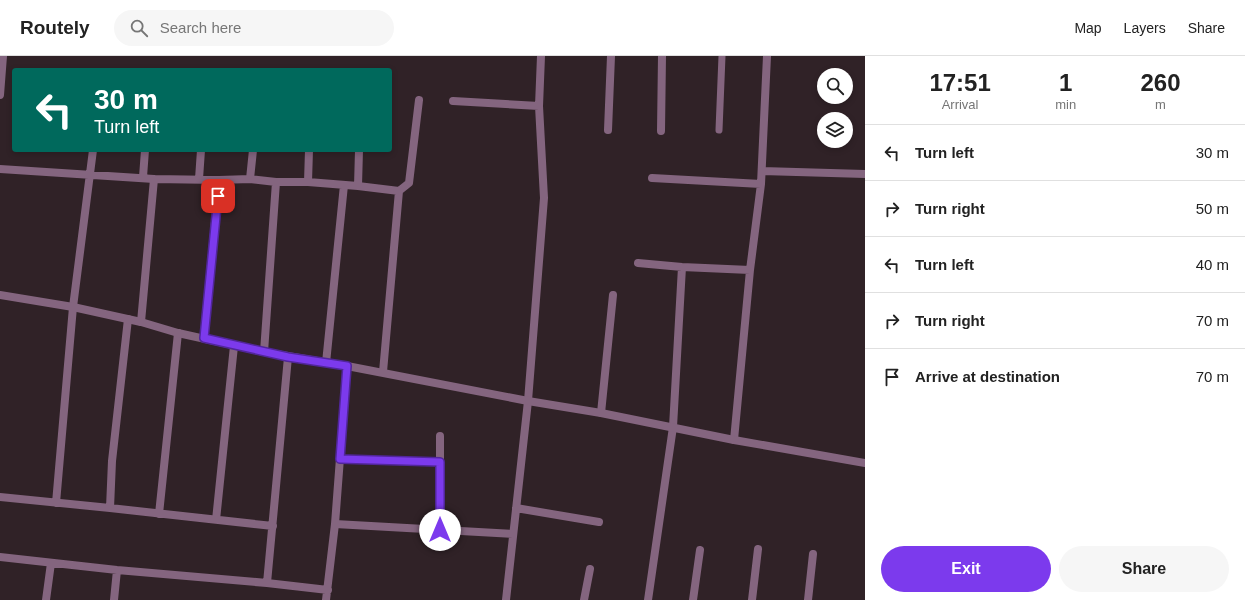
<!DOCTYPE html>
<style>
:root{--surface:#fff;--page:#f6f6f6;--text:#222;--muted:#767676;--line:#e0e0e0;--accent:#7c3aed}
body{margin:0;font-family:Helvetica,sans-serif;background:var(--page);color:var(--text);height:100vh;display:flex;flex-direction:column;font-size:15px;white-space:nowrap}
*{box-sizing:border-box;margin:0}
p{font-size:13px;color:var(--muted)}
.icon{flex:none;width:22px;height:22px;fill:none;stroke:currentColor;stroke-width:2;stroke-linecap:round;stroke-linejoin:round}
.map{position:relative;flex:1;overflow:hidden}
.side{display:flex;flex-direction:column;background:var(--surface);width:380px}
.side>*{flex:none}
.hud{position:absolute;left:12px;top:12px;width:380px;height:84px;border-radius:4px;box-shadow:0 2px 6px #0003;background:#00695c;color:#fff;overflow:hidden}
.buttons{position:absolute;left:817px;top:12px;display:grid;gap:8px}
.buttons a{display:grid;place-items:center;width:36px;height:36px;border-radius:50%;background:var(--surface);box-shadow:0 2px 6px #0003;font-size:20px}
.pin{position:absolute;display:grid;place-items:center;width:34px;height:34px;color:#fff;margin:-17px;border-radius:8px;box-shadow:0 2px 6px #0006}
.me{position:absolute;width:44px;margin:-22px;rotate:0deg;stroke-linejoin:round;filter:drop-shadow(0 0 3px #0008)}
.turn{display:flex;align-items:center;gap:14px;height:84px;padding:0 16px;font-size:18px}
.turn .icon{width:52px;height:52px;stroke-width:2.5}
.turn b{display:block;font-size:28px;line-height:34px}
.eta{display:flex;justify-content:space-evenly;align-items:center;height:68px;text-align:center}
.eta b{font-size:24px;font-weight:600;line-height:28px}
.button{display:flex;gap:8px;margin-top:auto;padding:8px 16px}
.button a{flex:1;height:46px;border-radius:24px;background:var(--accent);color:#fff;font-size:16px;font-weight:600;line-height:46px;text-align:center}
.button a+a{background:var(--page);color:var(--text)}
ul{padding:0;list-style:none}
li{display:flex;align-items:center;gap:12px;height:56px;padding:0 16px;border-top:1px solid var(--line)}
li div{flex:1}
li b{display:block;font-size:15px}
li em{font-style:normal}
header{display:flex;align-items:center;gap:24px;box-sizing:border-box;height:56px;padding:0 20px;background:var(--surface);border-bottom:1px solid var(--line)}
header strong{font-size:19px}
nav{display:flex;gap:22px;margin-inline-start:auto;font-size:14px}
.search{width:280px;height:36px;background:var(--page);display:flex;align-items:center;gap:10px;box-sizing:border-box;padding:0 14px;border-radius:22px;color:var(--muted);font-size:15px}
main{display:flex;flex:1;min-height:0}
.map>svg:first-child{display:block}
</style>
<header>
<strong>Routely</strong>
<div class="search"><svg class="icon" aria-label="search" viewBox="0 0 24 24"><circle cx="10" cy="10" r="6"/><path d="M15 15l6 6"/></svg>Search here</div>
<nav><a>Map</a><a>Layers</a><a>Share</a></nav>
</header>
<main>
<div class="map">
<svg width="865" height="544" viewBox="0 0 865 544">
<rect width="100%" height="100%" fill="#302227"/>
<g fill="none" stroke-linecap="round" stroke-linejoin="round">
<path stroke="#84657f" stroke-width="7" d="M 719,74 L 722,0"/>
<path stroke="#84657f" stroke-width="8" d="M 453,45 L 539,50
M 608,74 L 611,0
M 661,75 L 662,0
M 0,113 L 154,123 L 219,124 L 250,123 L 276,126 L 308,126 L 358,130 L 399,135 L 409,127 L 419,44
M 762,115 L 865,118
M 143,121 L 145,94
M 652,122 L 761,128
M 199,123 L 201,94
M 250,123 L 253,94
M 308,126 L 309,94
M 358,130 L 359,94
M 638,207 L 682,211 L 750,214
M 141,266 L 154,123
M 204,282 L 219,124
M 264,296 L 276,126
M 326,307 L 344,129
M 383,316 L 399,135
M 601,357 L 613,239
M 440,380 L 440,474
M 734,384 L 750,214 L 761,128 L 767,0
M 340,403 L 440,406
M 0,441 L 110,452 L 273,470
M 56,447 L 73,251 L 93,94
M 110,452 L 112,405 L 128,263
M 516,452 L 599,466
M 159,458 L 178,277
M 216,464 L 234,290
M 335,468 L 513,478
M 0,501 L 117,514 L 267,527 L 328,534
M 267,527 L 288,301
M 46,544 L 51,507
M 114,544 L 117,514
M 326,544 L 335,468 L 347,310
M 506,544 L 528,345 L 544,142 L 539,50 L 541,0
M 584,544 L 590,513
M 648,544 L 673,371 L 682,211
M 693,544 L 700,494
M 752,544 L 758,493
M 808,544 L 813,498"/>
<path stroke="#84657f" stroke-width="8" d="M 0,39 L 3,0
M 0,239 L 73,251 L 141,266 L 178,277 L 264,296 L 347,310 L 528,345 L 601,357 L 734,384 L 865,407"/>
</g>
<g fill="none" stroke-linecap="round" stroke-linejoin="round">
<defs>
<path id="route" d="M 218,140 L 204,282 L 288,301 L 347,310 L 340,403 L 440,406 L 440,474"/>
</defs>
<use href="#route" stroke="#51269a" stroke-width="10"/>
<use href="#route" stroke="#7c3aed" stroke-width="7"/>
</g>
</svg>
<div class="buttons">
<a><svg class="icon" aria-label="search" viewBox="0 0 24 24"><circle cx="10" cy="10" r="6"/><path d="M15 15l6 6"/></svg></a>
<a><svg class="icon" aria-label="layers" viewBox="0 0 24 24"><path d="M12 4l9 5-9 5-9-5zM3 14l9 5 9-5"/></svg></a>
</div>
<div class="pin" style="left:218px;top:140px;background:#d93025"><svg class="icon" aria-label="arrive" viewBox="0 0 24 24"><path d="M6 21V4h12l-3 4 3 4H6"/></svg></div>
<svg class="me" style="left:440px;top:474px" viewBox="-20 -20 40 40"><circle r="19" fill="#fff"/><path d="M0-13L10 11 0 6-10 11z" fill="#7c3aed"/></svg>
<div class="hud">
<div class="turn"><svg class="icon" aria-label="left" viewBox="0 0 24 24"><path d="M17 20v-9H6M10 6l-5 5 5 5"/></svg><div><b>30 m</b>Turn left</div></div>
</div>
</div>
<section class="side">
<div class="eta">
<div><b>17:51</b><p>Arrival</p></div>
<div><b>1</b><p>min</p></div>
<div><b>260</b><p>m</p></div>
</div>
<ul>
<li><svg class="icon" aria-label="left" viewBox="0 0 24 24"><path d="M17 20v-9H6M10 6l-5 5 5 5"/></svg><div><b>Turn left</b></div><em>30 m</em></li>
<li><svg class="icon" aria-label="right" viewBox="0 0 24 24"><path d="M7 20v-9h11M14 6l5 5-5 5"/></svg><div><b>Turn right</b></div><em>50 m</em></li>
<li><svg class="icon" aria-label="left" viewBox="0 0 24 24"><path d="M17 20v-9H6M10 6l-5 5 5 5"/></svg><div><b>Turn left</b></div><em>40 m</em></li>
<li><svg class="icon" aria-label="right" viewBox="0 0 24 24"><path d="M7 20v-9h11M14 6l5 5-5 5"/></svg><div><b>Turn right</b></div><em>70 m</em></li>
<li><svg class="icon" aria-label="arrive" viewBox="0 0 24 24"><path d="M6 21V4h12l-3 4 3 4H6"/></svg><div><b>Arrive at destination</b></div><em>70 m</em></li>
</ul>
<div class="button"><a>Exit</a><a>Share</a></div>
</section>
</main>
